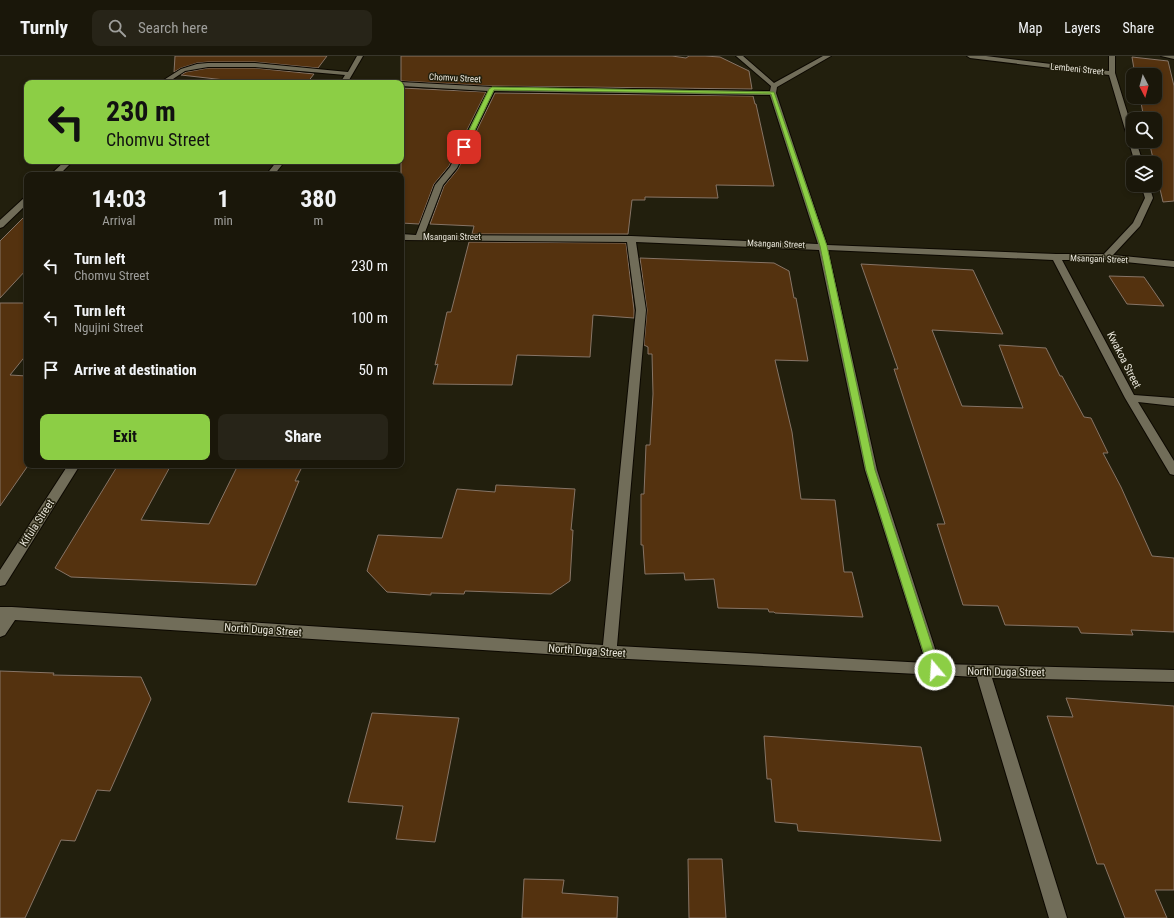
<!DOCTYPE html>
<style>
:root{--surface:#1a170a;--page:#272418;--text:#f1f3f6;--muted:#9f9f9c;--line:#38362b;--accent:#8cce45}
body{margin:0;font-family:"Roboto Condensed",sans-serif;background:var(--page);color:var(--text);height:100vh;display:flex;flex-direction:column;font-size:15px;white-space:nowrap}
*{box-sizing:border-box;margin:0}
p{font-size:13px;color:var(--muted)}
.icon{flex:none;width:22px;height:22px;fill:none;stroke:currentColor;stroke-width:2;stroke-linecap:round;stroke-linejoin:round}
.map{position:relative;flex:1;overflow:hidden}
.sheet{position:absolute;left:24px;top:116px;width:380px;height:296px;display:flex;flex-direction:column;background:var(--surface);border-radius:8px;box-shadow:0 2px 6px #0003,0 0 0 1px var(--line)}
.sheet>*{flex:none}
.guide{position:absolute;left:24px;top:24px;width:380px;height:84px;border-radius:8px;box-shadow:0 2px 6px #0003,0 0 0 1px var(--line);background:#8cce45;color:#111;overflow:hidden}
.needle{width:26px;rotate:174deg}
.tools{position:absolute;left:1126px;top:12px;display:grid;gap:8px}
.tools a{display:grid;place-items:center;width:36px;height:36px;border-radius:8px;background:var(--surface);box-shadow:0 2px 6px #0003,0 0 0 1px var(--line);font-size:20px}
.pin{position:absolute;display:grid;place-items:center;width:34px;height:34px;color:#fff;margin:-17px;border-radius:8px;box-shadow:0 2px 6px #0006}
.me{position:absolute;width:44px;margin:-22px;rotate:342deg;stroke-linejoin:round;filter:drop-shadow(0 0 3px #0008)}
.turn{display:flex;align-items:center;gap:14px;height:84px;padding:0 16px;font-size:18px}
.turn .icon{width:52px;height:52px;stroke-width:2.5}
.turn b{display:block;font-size:28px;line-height:34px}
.eta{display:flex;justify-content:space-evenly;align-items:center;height:68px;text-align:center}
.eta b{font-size:24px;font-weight:700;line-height:28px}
.cta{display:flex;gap:8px;margin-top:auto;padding:8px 16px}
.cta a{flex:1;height:46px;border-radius:8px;background:var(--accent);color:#111;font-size:16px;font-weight:700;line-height:46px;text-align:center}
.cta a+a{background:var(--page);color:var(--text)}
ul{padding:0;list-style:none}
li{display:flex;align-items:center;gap:12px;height:52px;padding:0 16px}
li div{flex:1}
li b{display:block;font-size:15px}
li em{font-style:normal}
header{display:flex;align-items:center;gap:24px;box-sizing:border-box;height:56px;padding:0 20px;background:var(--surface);border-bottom:1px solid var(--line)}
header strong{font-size:19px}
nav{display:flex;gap:22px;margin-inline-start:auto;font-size:14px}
.search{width:280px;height:36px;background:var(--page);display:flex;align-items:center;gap:10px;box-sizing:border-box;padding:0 14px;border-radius:8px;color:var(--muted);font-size:15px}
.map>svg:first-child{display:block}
</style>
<header>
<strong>Turnly</strong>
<div class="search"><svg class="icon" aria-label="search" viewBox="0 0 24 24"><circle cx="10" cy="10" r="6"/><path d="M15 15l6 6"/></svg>Search here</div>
<nav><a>Map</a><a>Layers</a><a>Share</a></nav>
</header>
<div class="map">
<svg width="1174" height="862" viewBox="0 0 1174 862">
<rect width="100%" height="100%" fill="#221f0d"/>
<path fill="#54320f" stroke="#867466" d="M 175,0 L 327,0 L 318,12 L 255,6 L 208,6 L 197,7 L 181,12 L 174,16 Z
M 401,0 L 672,0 L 686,2 L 689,0 L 705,0 L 720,1 L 749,15 L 752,33 L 492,30 L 401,25 Z
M 1132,1 L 1168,5 L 1174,30 L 1174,145 L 1163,146 L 1149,85 L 1155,85 L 1155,63 L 1144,63 L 1140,41 L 1155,41 L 1155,19 L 1135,19 Z
M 208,12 L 255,12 L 314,18 L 307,27 L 251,27 L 181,19 L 186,16 Z
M 401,32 L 486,36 L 449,110 L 434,128 L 419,168 L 401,167 Z
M 495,37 L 753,40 L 755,48 L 756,48 L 774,130 L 716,129 L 718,142 L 645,141 L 645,144 L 632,144 L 628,178 L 472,178 L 474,170 L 430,168 L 444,130 L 458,113 Z
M 27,158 L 27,213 L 0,242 L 0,185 Z
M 469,186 L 626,187 L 634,254 L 634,262 L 593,259 L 590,301 L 517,299 L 512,329 L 433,328 L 438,308 L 435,309 L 447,256 L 451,256 Z
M 640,202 L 774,207 L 789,215 L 794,242 L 796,242 L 808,305 L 775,304 L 792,376 L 801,443 L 835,444 L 844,516 L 852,516 L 863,561 L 775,557 L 774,556 L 769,556 L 768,553 L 718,552 L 714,523 L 685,524 L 684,517 L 645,518 L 643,489 L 641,489 L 641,438 L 644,438 L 646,389 L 650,389 L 653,338 L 652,298 L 648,298 L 648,291 L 644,289 L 647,254 Z
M 861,208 L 973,214 L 1003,278 L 932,274 L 962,350 L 1023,352 L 999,289 L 1046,292 L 1060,320 L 1062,320 L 1084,361 L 1091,362 L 1108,397 L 1103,397 L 1121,431 L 1152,500 L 1174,502 L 1174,576 L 1131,574 L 1133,579 L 1081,577 L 1078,571 L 1005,569 L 998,550 L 963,549 L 937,468 L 945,468 L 894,313 L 898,313 Z
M 1109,220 L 1144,221 L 1164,250 L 1127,248 Z
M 0,247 L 27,247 L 27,298 L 10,319 L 27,320 L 27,411 L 0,450 Z
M 118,409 L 171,409 L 141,464 L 209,468 L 238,409 L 303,409 L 295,425 L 299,425 L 256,529 L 71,521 L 55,512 Z
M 496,429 L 575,433 L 571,474 L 573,474 L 570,525 L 551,538 L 465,535 L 464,538 L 431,537 L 431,539 L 387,536 L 367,515 L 378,479 L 442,482 L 457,433 L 495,436 Z
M 0,615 L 54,617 L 53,619 L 141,621 L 151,643 L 110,735 L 97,734 L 75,785 L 61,784 L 25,862 L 0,862 Z
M 1066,642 L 1174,650 L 1174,834 L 1155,834 L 1167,862 L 1125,862 L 1104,808 L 1097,808 L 1047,660 L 1073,661 Z
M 372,657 L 459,662 L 435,786 L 396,783 L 403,750 L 348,746 Z
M 764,680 L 921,691 L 941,785 L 798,775 L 797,768 L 775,766 L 771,723 L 767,723 Z
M 688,803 L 722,803 L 726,862 L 689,862 Z
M 524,823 L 564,824 L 562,837 L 618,841 L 617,862 L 522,862 Z"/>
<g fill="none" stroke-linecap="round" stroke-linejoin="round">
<defs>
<path id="minor" d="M 357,0 L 363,0 L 349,24 L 374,25 L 377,27 L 340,27 L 345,19 L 255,11 L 208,11 L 185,15 L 167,27 L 159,27 L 181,13 L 197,8 L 208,7 L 255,7 L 348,16 Z
M 736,0 L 743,0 L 774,27 L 823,0 L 831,0 L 777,31 L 776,37 L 827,189 L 1056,198 L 1104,198 L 1133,167 L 1145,142 L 1141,129 L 1149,129 L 1153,142 L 1140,170 L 1113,199 L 1174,205 L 1174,211 L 1106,204 L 1062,204 L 1134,339 L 1174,342 L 1174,350 L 1138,346 L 1174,405 L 1174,419 L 1170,418 L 1125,342 L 1053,204 L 828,194 L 877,414 L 940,608 L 1174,614 L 1174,626 L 992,622 L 1067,862 L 1049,862 L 977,621 L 609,602 L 15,564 L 5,579 L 0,581 L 0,551 L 12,551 L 603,589 L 636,254 L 627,186 L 401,184 L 401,178 L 416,179 L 435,129 L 450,111 L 488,35 L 401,30 L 401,27 L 398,27 L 401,26 L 492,31 L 770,35 L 771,30 ZM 494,35 L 770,39 L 818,188 L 631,180 L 424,179 L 443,129 L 457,112 ZM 636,186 L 819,194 L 865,414 L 926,607 L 617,590 L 646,254 Z
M 967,0 L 986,0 L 1109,15 L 1109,0 L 1115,0 L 1115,17 L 1133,75 L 1133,85 L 1136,85 L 1143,107 L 1135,107 L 1109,19 L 970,2 Z
M 1161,0 L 1174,0 L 1174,3 Z
M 65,105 L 73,105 L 59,119 L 50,119 Z
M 277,105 L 285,105 L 274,119 L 266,119 Z
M 24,142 L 27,142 L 27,148 L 3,171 L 0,172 L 0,164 Z
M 68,409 L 80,409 L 5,529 L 0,530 L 0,514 Z"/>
</defs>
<use href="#minor" stroke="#0c0800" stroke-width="2"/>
<use href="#minor" fill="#716d59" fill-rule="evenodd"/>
</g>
<path fill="#8cce45" stroke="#5b862d" d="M 492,31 L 774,36 L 827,190 L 875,414 L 940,614 L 939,617 L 935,619 L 931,617 L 929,614 L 866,414 L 820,190 L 771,38 L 494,34 L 467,91 L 462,92 L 461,91 L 489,33 Z"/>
<g text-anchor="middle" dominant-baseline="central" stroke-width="3" stroke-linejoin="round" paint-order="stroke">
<g font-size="9" fill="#e8e5da" stroke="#221f0d">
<text transform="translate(1077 13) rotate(6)">Lembeni Street</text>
<text transform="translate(455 22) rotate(3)">Chomvu Street</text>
<text x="452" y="181">Msangani Street</text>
<text transform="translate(776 188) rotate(2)">Msangani Street</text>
<text transform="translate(1099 203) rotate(2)">Msangani Street</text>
</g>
<g font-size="11" fill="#e8e5da" stroke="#221f0d">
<text transform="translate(1124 304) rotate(63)">Kwakoa Street</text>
<text transform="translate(37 467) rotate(-57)">Kifula Street</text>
<text transform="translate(263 574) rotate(4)">North Duga Street</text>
<text transform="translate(587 595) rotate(4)">North Duga Street</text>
<text transform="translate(1006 616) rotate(1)">North Duga Street</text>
</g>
</g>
</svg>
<div class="tools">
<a><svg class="needle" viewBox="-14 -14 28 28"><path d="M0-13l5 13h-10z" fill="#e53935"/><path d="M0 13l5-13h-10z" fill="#9f9f9c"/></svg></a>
<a><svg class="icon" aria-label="search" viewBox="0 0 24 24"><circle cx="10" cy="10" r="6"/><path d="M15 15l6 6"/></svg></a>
<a><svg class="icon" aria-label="layers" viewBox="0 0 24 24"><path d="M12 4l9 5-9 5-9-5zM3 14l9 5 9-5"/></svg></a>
</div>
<div class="pin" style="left:464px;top:91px;background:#d93025"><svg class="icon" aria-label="arrive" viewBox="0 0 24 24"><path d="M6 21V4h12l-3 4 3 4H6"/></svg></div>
<svg class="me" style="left:935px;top:614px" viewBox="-20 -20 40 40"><circle r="17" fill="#8cce45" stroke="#fff" stroke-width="3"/><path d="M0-11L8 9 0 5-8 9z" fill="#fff"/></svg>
<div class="guide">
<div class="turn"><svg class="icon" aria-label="left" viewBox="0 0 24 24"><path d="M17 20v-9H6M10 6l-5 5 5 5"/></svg><div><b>230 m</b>Chomvu Street</div></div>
</div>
<section class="sheet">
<div class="eta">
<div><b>14:03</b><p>Arrival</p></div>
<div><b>1</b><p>min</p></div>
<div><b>380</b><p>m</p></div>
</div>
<ul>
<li><svg class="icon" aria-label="left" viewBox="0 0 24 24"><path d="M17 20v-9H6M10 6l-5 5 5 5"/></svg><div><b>Turn left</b><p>Chomvu Street</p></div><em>230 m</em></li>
<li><svg class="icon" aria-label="left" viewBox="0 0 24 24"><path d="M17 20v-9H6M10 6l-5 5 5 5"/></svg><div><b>Turn left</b><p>Ngujini Street</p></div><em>100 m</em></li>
<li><svg class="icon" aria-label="arrive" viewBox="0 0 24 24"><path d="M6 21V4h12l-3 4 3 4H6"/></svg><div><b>Arrive at destination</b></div><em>50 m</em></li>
</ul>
<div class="cta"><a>Exit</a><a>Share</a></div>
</section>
</div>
